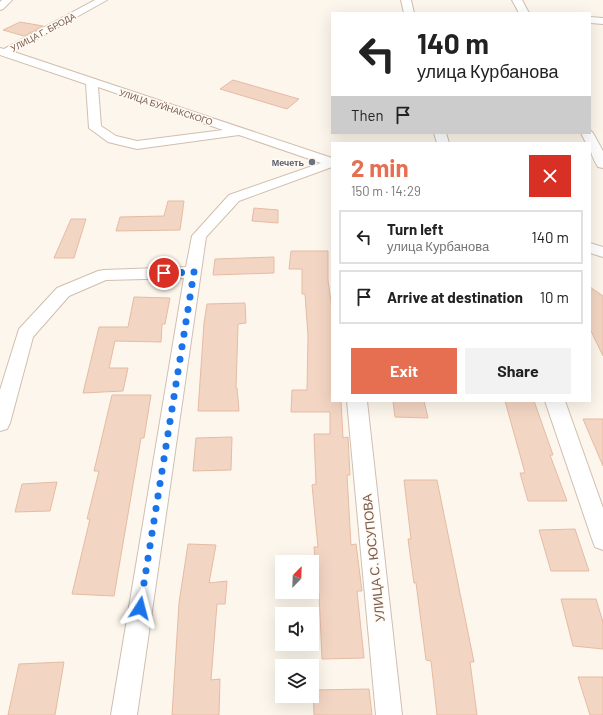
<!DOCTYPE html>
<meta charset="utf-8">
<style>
:root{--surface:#fff;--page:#f2f2f2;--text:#222;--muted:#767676;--line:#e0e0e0;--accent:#e76f51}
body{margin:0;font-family:Barlow,sans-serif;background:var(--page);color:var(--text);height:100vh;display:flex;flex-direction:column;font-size:15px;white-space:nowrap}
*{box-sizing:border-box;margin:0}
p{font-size:13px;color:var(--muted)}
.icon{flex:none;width:22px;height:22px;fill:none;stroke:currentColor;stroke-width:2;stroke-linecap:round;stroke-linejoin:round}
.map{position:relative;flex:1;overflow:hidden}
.panel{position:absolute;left:331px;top:142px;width:260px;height:260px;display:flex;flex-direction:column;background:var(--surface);border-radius:0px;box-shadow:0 4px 16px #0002}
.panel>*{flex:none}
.banner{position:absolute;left:331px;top:12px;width:260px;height:122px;border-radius:0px;box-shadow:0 4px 16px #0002;background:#fff;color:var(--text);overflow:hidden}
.needle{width:26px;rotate:23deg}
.buttons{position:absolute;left:275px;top:555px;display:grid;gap:8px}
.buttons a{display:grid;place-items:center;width:44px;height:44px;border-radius:0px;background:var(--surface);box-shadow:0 4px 16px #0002;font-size:20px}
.pin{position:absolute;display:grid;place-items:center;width:34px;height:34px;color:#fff;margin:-17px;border:2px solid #fff;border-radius:50%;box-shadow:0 1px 4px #0007}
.me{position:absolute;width:44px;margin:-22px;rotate:9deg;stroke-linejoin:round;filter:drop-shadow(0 0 3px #0008)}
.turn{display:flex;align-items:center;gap:14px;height:84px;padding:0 20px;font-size:18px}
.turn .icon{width:52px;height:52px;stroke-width:2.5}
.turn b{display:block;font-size:28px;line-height:34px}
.then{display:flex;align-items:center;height:38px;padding:0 20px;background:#0003;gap:8px;font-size:15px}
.round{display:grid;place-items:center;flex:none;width:42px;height:42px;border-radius:0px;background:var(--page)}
.head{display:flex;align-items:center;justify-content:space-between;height:68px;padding:0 20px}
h1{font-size:24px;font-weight:700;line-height:30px;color:var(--accent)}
.primary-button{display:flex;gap:8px;margin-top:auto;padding:8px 20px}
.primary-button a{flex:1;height:46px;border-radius:0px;background:var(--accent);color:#fff;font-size:16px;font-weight:700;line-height:46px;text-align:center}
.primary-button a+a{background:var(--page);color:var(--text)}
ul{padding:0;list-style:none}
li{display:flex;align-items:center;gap:12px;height:54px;margin:0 8px 6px;padding:0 12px;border:2px solid var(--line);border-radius:0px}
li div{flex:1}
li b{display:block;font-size:15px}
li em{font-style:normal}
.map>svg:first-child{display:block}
</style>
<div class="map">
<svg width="603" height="715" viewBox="0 0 603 715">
<rect width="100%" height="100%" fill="#fdf6ec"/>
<path fill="#f3d5c3" stroke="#e6bba3" d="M 20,22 L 43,26 L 24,36 L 3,30 Z
M 233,80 L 299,99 L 287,109 L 220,89 Z
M 168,201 L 184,201 L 180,230 L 116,231 L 120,217 L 164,216 Z
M 254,208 L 278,210 L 278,223 L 252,221 Z
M 71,219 L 86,219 L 74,258 L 54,258 Z
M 291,251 L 328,251 L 328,280 L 332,309 L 332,401 L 341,401 L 343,438 L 348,437 L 350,475 L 347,475 L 351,545 L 356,544 L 362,591 L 357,591 L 364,658 L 322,659 L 319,593 L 318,593 L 314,547 L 318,547 L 312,485 L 316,484 L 314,434 L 330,434 L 330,412 L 291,412 L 292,390 L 307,390 L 308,336 L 305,294 L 302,294 L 302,269 L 289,269 Z
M 274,257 L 274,273 L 213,275 L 215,259 Z
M 590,287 L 603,296 L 603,356 L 590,329 Z
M 134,297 L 170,298 L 165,324 L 162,324 L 161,342 L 115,341 L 109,368 L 128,368 L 123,391 L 83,393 L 99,327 L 128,327 Z
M 245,303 L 246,323 L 238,324 L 236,388 L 237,388 L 239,411 L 198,411 L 204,323 L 207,304 Z
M 112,395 L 151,395 L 144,438 L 141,438 L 114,596 L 72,594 L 90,519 L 87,519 L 99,471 L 94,471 Z
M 393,401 L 424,401 L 428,418 L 395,417 Z
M 505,401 L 534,401 L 553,455 L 550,455 L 567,501 L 528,501 L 520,473 L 525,473 Z
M 583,419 L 603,419 L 603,466 Z
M 232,437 L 231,470 L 193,471 L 196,438 Z
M 404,480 L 437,480 L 474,662 L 470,662 L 477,715 L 437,715 L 431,661 L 426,660 L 416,583 L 414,583 L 408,539 L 411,539 Z
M 57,482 L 50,511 L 15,512 L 22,484 Z
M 575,529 L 589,571 L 551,571 L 539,530 Z
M 188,544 L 216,545 L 209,583 L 227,581 L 225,604 L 217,604 L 211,680 L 220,679 L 219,715 L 172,715 L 179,603 Z
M 561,599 L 596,599 L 603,622 L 603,649 L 573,646 Z
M 64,662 L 55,715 L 8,715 L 19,664 Z
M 578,677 L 603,677 L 603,715 L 590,715 Z
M 369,689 L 372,715 L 314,715 L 313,690 Z"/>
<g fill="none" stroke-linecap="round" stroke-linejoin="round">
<defs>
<path id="street" d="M 2,0 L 12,0 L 3,9 L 0,10 L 0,2 Z
M 95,0 L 107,0 L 14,52 L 332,158 L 332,167 L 239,201 L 206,237 L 137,715 L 111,715 L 184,278 L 106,280 L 69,296 L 33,337 L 10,423 L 7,429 L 0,431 L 0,390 L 19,329 L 57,288 L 98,271 L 104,270 L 186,267 L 192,236 L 229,195 L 321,163 L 239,135 L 137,149 L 108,142 L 89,128 L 86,84 L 0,55 L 0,48 L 4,49 ZM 98,87 L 223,130 L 137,141 L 116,136 L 101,126 Z
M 401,0 L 411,0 L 414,13 L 404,13 Z
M 512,0 L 522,0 L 529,13 L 519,13 Z
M 590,17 L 603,18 L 603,24 L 590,23 Z
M 590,130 L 593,133 L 603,151 L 603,168 L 598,167 C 593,159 590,152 590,143 L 586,143 L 581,133 L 590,133 Z
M 434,133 L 446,133 L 449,143 L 437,143 Z
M 590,243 L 603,247 L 603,257 L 590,253 Z
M 347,401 L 367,401 L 402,715 L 376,715 Z
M 545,401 L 565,401 L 603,508 L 603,550 L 595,547 L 592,539 Z"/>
</defs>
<use href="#street" stroke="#d1beb0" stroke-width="2"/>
<use href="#street" fill="#fff" fill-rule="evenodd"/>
</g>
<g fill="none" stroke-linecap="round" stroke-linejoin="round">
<path stroke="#1a73e8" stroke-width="7" stroke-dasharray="0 12.6" d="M 140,608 L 194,272 L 164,273"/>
</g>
<circle fill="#6b7280" stroke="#fffaf3" stroke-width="1.5" cx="312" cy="162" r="4"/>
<g text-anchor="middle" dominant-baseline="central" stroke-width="3.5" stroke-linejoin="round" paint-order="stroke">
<g font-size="9" fill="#7a5c4d" stroke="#fffaf3">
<text transform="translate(43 32) rotate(-28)">УЛИЦА Г. БРОДА</text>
<text transform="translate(166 107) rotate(18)">УЛИЦА БУЙНАКСКОГО</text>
</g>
<g font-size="9" font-weight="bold" fill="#5b616d" stroke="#fffaf3" text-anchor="end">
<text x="304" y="162">Мечеть</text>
</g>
<g font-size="13" fill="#7a5c4d" stroke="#fffaf3">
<text transform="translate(373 558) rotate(-96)">УЛИЦА С. ЮСУПОВА</text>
</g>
</g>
</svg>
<div class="buttons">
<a><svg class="needle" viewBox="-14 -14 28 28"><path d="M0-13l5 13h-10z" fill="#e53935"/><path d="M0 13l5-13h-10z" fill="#767676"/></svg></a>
<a><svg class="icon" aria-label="sound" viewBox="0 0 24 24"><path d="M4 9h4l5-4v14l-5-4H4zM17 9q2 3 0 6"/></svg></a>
<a><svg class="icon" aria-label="layers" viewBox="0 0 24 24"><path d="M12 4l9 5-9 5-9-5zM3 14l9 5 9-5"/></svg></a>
</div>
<div class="pin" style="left:164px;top:273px;background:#d93025"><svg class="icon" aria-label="arrive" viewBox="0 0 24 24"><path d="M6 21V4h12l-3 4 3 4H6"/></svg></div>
<svg class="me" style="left:140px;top:608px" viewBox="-20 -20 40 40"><path d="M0-17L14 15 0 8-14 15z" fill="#1a73e8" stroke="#fff" stroke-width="4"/></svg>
<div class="banner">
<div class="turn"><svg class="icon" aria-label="left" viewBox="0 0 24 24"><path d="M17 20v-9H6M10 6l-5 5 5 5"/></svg><div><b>140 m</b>улица Курбанова</div></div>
<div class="then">Then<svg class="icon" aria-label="arrive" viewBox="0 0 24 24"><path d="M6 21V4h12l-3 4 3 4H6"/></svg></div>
</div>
<section class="panel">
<div class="head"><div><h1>2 min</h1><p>150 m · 14:29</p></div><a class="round" style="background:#d93025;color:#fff"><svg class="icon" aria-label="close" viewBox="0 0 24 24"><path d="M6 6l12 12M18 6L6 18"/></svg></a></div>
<ul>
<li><svg class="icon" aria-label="left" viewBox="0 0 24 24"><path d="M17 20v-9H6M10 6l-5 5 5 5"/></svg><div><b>Turn left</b><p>улица Курбанова</p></div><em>140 m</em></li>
<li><svg class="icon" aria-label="arrive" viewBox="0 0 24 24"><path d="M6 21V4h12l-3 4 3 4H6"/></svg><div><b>Arrive at destination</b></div><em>10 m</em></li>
</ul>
<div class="primary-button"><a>Exit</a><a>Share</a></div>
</section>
</div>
